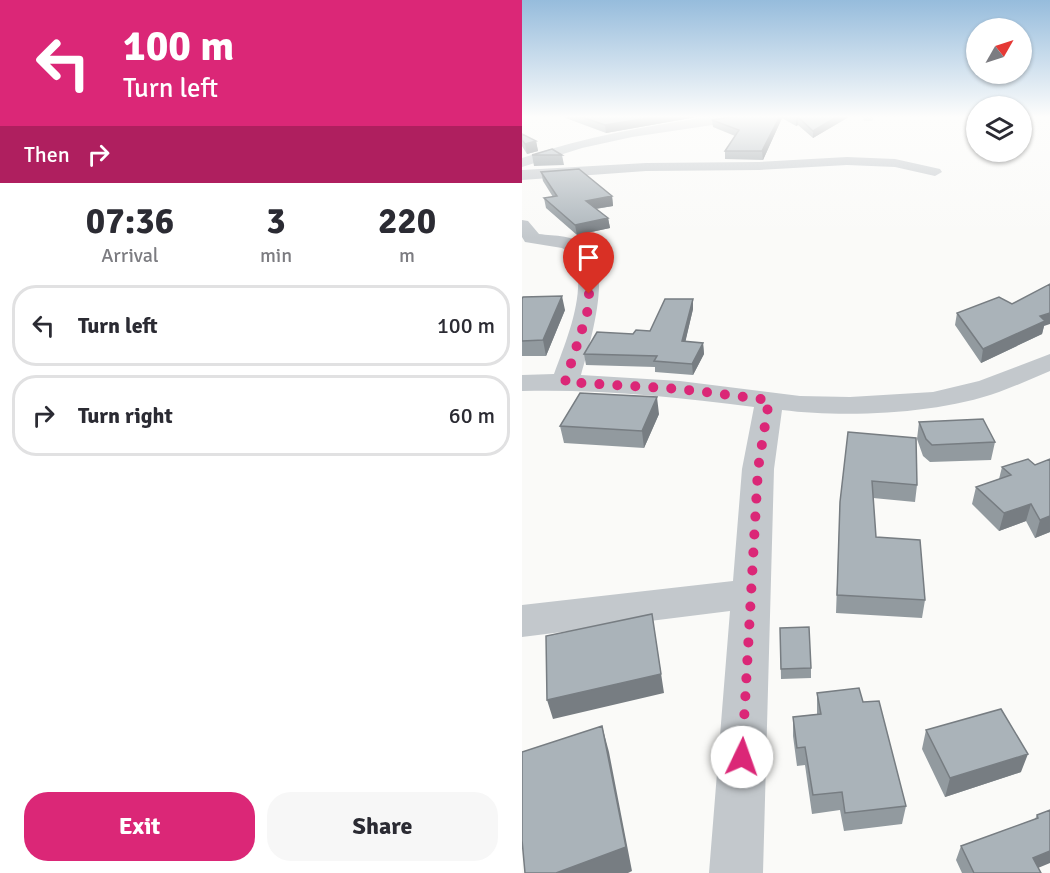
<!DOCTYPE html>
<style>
:root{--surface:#fff;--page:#f7f7f7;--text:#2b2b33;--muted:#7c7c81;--line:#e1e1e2;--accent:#db2777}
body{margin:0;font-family:Signika,sans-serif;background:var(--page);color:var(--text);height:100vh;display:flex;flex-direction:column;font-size:22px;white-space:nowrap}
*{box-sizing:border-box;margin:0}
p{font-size:20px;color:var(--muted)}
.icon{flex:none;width:33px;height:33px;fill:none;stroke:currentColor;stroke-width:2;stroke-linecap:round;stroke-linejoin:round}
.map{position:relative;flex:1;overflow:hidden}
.panel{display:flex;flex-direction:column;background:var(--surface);width:522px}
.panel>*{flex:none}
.top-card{background:#db2777;color:#fff;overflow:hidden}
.needle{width:39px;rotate:51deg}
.buttons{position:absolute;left:444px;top:18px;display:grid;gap:12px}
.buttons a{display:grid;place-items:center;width:66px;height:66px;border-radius:50%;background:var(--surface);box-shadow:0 2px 4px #0004;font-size:30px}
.pin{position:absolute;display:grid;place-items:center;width:51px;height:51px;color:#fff;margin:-62px -26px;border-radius:50% 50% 50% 0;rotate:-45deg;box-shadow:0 0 6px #0007}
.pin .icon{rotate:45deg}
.me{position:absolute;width:66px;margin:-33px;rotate:3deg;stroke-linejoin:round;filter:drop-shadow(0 0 4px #0008)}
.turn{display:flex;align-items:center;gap:21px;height:126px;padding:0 24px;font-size:27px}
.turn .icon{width:78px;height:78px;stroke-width:2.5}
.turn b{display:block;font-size:42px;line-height:51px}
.then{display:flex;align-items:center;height:57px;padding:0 24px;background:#0003;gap:12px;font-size:22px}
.eta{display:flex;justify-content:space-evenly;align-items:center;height:102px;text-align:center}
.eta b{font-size:36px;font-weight:700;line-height:42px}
.primary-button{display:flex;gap:12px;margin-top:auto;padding:12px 24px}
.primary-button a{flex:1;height:69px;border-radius:24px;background:var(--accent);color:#fff;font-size:24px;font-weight:700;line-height:69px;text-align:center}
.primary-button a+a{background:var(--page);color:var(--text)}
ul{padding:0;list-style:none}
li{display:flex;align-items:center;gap:18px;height:81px;margin:0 12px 9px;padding:0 12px;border:3px solid var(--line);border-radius:24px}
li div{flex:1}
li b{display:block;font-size:22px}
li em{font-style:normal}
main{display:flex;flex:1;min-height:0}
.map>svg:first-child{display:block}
</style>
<main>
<section class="panel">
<div class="top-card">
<div class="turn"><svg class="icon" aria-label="left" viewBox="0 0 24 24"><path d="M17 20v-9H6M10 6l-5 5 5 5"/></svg><div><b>100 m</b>Turn left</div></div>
<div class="then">Then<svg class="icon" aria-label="right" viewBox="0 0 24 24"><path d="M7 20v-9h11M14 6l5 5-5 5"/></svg></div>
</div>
<div class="eta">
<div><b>07:36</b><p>Arrival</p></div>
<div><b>3</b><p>min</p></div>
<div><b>220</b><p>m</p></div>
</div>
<ul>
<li><svg class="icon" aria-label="left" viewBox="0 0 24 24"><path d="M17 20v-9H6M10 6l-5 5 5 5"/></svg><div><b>Turn left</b></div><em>100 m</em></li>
<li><svg class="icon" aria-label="right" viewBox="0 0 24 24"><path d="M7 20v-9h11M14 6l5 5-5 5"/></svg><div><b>Turn right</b></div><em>60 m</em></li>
</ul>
<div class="primary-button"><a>Exit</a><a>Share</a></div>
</section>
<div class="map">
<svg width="528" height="873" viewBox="0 0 528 873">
<rect width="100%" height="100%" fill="#fafaf8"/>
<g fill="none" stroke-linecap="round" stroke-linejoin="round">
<path fill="#c3c8cc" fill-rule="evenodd" d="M 194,116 L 230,116 L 224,120 L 110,137 L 60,148 L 0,167 L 0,158 C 63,137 128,125 194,116 Z
M 341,116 L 353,116 L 350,121 L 342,121 Z
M 325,157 L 373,159 L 418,169 L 420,172 L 413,176 L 373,167 L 325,165 L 237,170 L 124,171 L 0,180 L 0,170 L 124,163 L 237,162 Z
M 0,220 L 6,221 L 17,234 C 32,236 54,235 66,247 C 91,271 67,346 59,375 L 158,381 L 278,396 L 328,397 L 411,392 L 457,381 L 528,354 L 528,371 C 511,378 494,386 477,392 C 416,414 324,418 260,410 L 252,469 L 241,873 L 187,873 L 208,611 L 0,637 L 0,605 L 211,581 L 220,469 L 232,407 C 155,397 78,389 0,391 L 0,375 L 32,374 C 45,338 65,293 52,255 L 40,248 L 3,242 L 0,237 Z"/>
</g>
<path fill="#929a9f" d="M 38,116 L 180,116 L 84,133 Z
M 217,116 L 326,116 L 325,118 L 291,138 L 276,125 L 274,126 L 260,118 L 241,160 L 203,159 L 203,151 L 213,136 L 191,127 L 190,120 Z
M 0,134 L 14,141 L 16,151 L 5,154 L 0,146 Z
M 10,155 L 40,155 L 42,165 L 12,166 Z
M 19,172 L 90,196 L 91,206 L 74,209 L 86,218 L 88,228 L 55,235 L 24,208 L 22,198 L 31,197 L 21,181 Z
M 0,299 L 43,310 L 24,356 L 0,356 Z
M 171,299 L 171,309 L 163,342 L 181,343 L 182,354 L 171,375 L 133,372 L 133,367 L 64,365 L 62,354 L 111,334 L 128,331 Z
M 435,313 L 522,326 L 520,334 L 459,363 L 433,325 Z
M 137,414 L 122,448 L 42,443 L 38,426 Z
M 397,422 L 473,442 L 469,460 L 408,462 L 401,456 L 395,439 Z
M 326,432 L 395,485 L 393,502 L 351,498 L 354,537 L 403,600 L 400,618 L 314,613 L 318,502 Z
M 528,459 L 528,532 L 513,538 L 504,521 L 477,531 L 450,504 L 454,487 L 477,479 L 480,467 L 513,465 Z
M 258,628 L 289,668 L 289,678 L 259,679 Z
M 295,693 L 341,702 L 384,806 L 380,824 L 322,831 L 318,810 L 290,814 L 283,765 L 275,766 L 271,736 L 271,717 L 295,714 Z
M 404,730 L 499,772 L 423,797 L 400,749 Z
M 528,810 L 516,868 L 519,873 L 440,873 L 434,860 L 439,846 L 513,819 L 515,815 Z"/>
<path fill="#777d82" d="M 138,116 L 180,116 L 84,133 L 83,125 Z
M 258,116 L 260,116 L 260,118 L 241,160 L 240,151 Z
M 316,116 L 326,116 L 325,118 L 291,138 L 291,131 Z
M 276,117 L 276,125 L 274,126 L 274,118 Z
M 14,141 L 16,151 L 5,154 L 3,144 Z
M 90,196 L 91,206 L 65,210 L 64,201 Z
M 86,218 L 88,228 L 55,235 L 53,225 Z
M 40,296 L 43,310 L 24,356 L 21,340 Z
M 171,299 L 171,309 L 161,352 L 160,341 Z
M 528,313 L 528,324 L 522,326 L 520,334 L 459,363 L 461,349 L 518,316 Z
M 181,343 L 182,354 L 171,375 L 170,364 Z
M 135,397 L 137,414 L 122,448 L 120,431 Z
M 509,504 L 504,521 L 477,531 L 482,513 Z
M 528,516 L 528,532 L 513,538 L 518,520 Z
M 130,614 L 142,693 L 31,719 L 25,700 Z
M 80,726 L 87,752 L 110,871 L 106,873 L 34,873 Z
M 506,754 L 499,772 L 423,797 L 428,778 Z
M 528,851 L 528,863 L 504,873 L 511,858 Z"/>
<path fill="#aab3b9" stroke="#777d82" stroke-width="1.5" d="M 57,116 L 138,116 L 83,125 Z
M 217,116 L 258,116 L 240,151 L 203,151 L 217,130 L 190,120 Z
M 270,116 L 316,116 L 291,131 L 276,117 L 274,118 Z
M 0,134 L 14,141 L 3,144 L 0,140 Z
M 30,149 L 40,155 L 10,155 Z
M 57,169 L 90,196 L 64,201 L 86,218 L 53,225 L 22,198 L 35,196 L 19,172 Z
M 528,284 L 528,313 L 518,316 L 523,321 L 461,349 L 435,313 L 477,297 L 490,304 Z
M 40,296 L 21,340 L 0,341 L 0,299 L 1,297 Z
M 143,299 L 171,299 L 160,341 L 181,343 L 170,364 L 132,361 L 135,356 L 62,354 L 75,332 L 111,334 L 114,330 L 128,331 Z
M 58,393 L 135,397 L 120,431 L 38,426 Z
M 461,419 L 473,442 L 410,445 L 404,439 L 397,422 Z
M 326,432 L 394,438 L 395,485 L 350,481 L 354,537 L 398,540 L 403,600 L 315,595 L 318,502 Z
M 506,459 L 513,465 L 528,459 L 528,516 L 518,520 L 509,504 L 482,513 L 454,487 L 489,475 L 480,467 Z
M 130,614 L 139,674 L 25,700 L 24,636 Z
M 287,627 L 289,668 L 259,669 L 258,628 Z
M 337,688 L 341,702 L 357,701 L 384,806 L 323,813 L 320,792 L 291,795 L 283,747 L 275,748 L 271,717 L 299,714 L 295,693 Z
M 479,709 L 506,754 L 428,778 L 404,730 Z
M 80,726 L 104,847 L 34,873 L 3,873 L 0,840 L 0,752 Z
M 528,810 L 528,851 L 511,858 L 519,873 L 452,873 L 439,846 L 516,818 L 515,815 Z"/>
<linearGradient id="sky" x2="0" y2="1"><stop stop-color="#96bcdc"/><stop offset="0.49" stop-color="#fdfdfc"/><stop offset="1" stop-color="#fdfdfc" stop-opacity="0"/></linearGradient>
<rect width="528" height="238" fill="url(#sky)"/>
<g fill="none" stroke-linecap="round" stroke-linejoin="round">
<path stroke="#db2777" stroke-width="10" stroke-dasharray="0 18" d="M 67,294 L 65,314 L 43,382 L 158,389 L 247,400 L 236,469 L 220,757"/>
</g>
</svg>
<div class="buttons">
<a><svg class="needle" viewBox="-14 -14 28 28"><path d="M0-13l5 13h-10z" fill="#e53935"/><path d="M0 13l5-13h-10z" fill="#7c7c81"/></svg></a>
<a><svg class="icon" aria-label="layers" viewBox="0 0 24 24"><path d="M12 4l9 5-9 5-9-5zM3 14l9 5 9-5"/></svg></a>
</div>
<div class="pin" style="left:67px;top:294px;background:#d93025"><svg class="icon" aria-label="arrive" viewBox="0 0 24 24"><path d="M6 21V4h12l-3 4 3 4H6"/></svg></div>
<svg class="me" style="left:220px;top:757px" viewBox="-20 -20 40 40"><circle r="19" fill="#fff"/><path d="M0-13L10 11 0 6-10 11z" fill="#db2777"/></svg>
</div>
</main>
